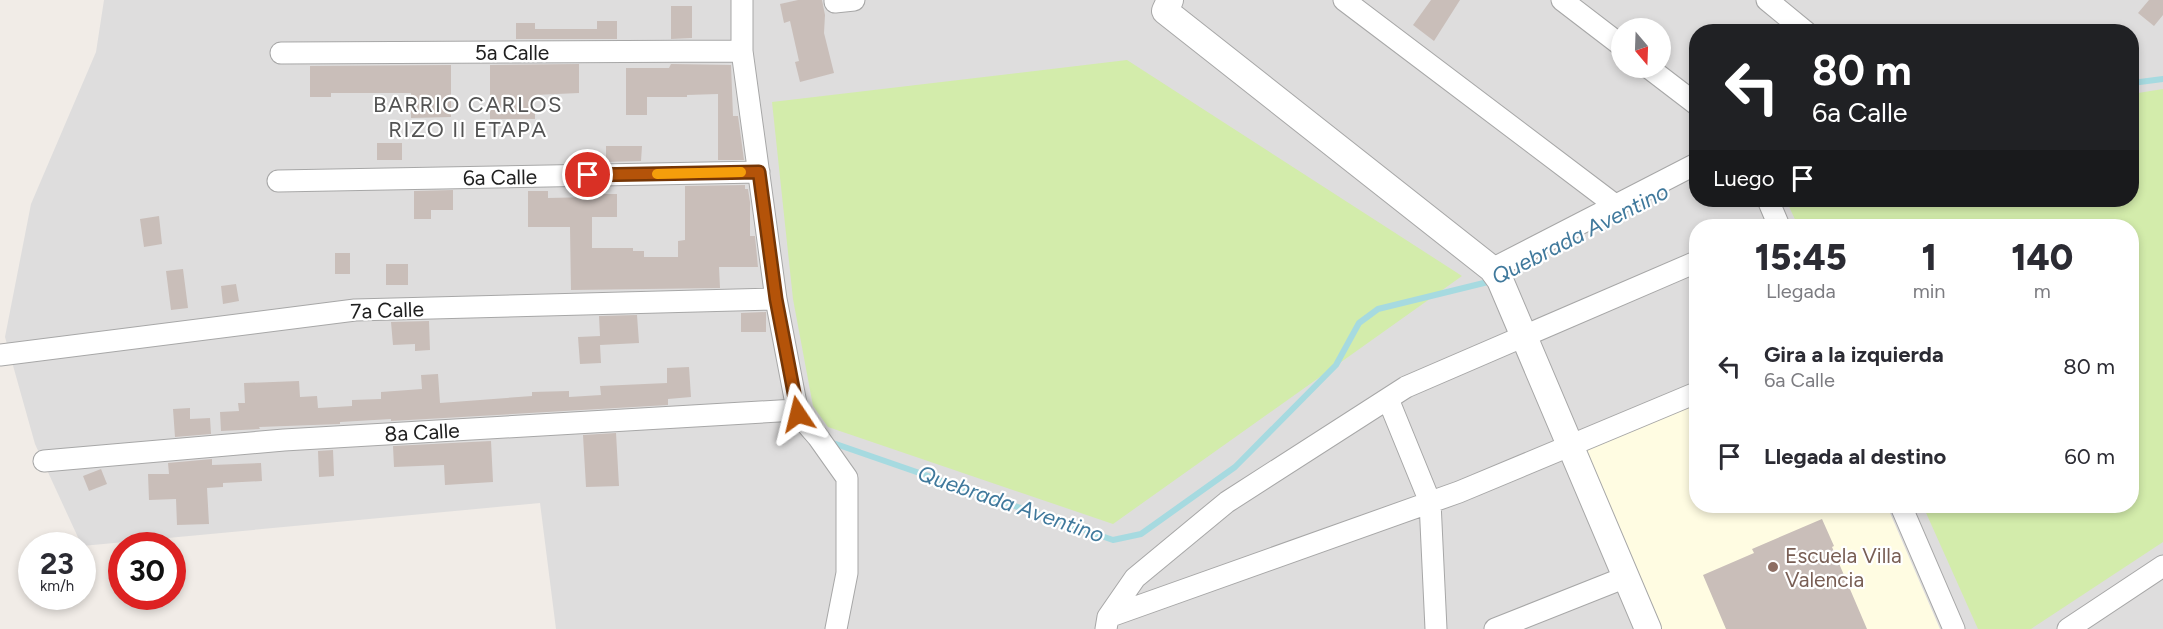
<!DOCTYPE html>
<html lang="es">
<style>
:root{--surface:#fff;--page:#f2f2f3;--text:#2b2b33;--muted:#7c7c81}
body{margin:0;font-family:Figtree,sans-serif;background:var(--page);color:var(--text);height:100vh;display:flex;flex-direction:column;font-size:22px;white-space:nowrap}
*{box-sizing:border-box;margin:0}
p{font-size:20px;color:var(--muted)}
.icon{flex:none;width:33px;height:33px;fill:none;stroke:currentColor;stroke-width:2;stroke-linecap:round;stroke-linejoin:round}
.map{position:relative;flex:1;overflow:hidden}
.details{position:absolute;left:1689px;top:219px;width:450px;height:294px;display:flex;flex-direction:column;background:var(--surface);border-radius:24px;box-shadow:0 3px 9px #0003}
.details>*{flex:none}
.hud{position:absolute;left:1689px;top:24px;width:450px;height:183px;border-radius:24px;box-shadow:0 3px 9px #0003;background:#202124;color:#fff;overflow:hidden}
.needle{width:39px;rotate:161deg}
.fabs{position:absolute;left:1611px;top:18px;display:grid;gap:12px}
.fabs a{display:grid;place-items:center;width:60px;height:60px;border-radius:50%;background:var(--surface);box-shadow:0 3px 9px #0003;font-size:30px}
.speed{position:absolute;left:18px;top:532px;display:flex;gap:12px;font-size:30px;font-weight:700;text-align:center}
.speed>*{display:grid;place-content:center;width:78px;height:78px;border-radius:50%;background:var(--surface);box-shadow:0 3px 9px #0003;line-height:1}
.speed small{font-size:15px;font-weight:400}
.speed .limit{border:9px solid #d22;background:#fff;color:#111}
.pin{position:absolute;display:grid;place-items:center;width:51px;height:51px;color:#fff;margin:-26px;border:3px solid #fff;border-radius:50%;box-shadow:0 2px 6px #0007}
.me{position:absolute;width:66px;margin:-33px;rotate:350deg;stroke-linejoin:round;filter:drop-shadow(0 0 4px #0008)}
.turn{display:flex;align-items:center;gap:21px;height:126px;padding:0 24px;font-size:27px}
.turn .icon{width:78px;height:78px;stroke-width:2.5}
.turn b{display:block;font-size:42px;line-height:51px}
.then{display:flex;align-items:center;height:57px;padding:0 24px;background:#0003;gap:12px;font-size:22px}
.eta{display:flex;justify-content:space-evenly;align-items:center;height:102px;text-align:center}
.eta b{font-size:36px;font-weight:800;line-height:42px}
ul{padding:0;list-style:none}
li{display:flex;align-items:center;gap:18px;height:90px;padding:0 24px}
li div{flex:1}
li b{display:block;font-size:22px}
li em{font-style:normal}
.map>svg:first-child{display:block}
</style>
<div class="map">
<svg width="2163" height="629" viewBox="0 0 2163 629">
<rect width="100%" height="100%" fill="#f1ece7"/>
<path fill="#dedddd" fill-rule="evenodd" d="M 104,0 L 2163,0 L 2163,629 L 556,629 L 540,503 L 82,546 L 35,444 L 5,337 L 31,204 L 96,52 ZM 1622,28 L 1660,28 L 1660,68 L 1622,68 ZM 1696,32 L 2132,32 L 2132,200 L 1696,200 ZM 1696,226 L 2132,226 L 2132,506 L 1696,506 Z"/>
<path fill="#fffce2" d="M 1696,403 L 1696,506 L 1887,506 L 1940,629 L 1659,629 L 1581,450 Z"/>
<path fill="#d3ecab" d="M 1127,60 L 1462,276 L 1113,524 L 828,427 L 813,406 L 793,299 L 772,102 Z
M 2163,89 L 2163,542 L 2031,629 L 1978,629 L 1923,506 L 2132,506 L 2132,226 L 1798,226 L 1786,200 L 2132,200 L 2132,94 Z"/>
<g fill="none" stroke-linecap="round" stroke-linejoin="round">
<path stroke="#a6dae0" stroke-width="6" d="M 2132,83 L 2163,79
M 830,442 L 1113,540 L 1141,534 L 1235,467 L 1336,365 L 1359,323 L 1378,309 L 1492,281"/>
</g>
<path fill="#c9beb9" d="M 798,0 L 822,0 L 825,15 L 824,33 L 834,73 L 800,82 L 795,62 L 799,61 L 790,21 L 784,23 L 780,4 Z
M 1431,0 L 1460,0 L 1434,41 L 1413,25 Z
M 2149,0 L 2163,0 L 2163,15 L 2154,26 L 2138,13 Z
M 671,6 L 692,6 L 692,38 L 671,39 Z
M 597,21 L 617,21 L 617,39 L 516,39 L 516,23 L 535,23 L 535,29 L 597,29 Z
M 579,64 L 579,93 L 535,95 L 535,119 L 490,119 L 490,65 Z
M 671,64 L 731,65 L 733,116 L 738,116 L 744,160 L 718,160 L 718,94 L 687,95 L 687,97 L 647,97 L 647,115 L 626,115 L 626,68 L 669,68 Z
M 451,65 L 451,117 L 411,118 L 411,93 L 331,93 L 331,97 L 310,97 L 310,66 Z
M 377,143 L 402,143 L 402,160 L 377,160 Z
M 606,146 L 642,146 L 641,161 L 606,162 Z
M 745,185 L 745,189 L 748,189 L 750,202 L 750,236 L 755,236 L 758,267 L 719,267 L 720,288 L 571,290 L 570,227 L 528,227 L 528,191 L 548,191 L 548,198 L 592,197 L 592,194 L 617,194 L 617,217 L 592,217 L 592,248 L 633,248 L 633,251 L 644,251 L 644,257 L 678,257 L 678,241 L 685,240 L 685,186 Z
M 453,190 L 453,210 L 431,210 L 431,219 L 414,219 L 414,191 Z
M 159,216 L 162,244 L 144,247 L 140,219 Z
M 335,253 L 350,253 L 350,274 L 335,274 Z
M 386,264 L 408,264 L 408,285 L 386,285 Z
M 183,269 L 188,308 L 171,310 L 166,271 Z
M 236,284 L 239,301 L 223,304 L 221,286 Z
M 766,312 L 766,332 L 741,332 L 741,313 Z
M 637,315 L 639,343 L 600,345 L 601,363 L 580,364 L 578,337 L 600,336 L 599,316 Z
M 429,321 L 430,350 L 415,351 L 415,344 L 393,345 L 391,322 Z
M 689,367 L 691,397 L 668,399 L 668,405 L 391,421 L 391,419 L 340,422 L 340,424 L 259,427 L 260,429 L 221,431 L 220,412 L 239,411 L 238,403 L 245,403 L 244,383 L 299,381 L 300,397 L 317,396 L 318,408 L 352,406 L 352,400 L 381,399 L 381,392 L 422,389 L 421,375 L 438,374 L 440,403 L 532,396 L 532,392 L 569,391 L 569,397 L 601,395 L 600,386 L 667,383 L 667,368 Z
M 190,408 L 190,419 L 210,418 L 211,434 L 175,437 L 173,409 Z
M 616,433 L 619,486 L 586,487 L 583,435 Z
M 491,441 L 493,482 L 445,485 L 444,465 L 394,467 L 393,446 Z
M 333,450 L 334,476 L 319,477 L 318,451 Z
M 212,459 L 212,465 L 261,463 L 262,481 L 223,483 L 223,487 L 207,488 L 209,524 L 177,525 L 176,499 L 149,500 L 148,474 L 169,474 L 168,463 Z
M 101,469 L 107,484 L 89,491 L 83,476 Z
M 1822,519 L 1834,546 L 1832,547 L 1867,629 L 1726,629 L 1703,575 L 1754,553 L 1752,549 Z"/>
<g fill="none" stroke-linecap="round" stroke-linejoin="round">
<defs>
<path id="minor" d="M 742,0 L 742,51 L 776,299 L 798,414 L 818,437 L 847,478 L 847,573 L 836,629
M 835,0 L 835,2 L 854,0
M 1344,0 L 1615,205
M 1562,0 L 1622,46
M 1767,0 L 1806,32
M 281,53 L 742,51
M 1649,68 L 1696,104
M 278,181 L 759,172
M 1768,200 L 1779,226
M 1492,269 L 1696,164
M 0,355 L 355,310 L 776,299
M 1388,399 L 1430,502 L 1436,629
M 44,461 L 284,440 L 796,410 L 798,414
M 1901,506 L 1954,629
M 1108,617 L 1459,492 L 1696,393
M 1106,629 L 1108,617 L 1135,578 L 1227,502 L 1406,387 L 1696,262
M 1495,629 L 1626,577
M 2068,629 L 2163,566"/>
<path id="tertiary" d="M 1170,0 L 1165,11 L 1492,269 L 1500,280 L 1648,629"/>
</defs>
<use href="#minor" stroke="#a7a7a7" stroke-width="23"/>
<use href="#tertiary" stroke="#a7a7a7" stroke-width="28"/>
<use href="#minor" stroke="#fff" stroke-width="21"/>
<use href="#tertiary" stroke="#fff" stroke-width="26"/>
</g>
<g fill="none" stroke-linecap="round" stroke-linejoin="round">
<defs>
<path id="route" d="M 588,175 L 759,172 L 776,299 L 798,414"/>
</defs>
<use href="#route" stroke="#753606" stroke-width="15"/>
<use href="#route" stroke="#b45309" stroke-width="10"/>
<path stroke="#f59e0b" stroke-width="10" d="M 657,174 L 741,172"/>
</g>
<circle fill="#8d6e63" stroke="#fff" stroke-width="2" cx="1773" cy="567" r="6"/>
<g text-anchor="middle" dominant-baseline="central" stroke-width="4.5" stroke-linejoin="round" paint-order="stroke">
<g font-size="21" fill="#202020" stroke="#fff">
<text x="512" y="52">5a Calle</text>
<text transform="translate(500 177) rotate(-1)">6a Calle</text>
<text transform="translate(387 310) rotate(-2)">7a Calle</text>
<text transform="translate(422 432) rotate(-3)">8a Calle</text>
</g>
<g font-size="21" fill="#785e54" stroke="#fff" text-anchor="start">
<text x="1785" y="555">Escuela Villa<tspan x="1785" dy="24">Valencia</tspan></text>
</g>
<g font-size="22" letter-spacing="1.5" fill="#535353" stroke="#fff">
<text x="468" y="104">BARRIO CARLOS<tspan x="468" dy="25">RIZO II ETAPA</tspan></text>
</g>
<g font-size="22" font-style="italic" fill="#40799c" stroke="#fff">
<text transform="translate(1580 234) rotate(-27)">Quebrada Aventino</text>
<text transform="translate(1011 504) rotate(19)">Quebrada Aventino</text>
</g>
</g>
</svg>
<div class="fabs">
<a><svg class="needle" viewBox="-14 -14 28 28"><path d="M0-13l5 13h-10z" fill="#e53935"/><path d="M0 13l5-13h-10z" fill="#7c7c81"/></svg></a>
</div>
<div class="speed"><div>23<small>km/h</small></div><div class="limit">30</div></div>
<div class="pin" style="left:588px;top:175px;background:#d93025"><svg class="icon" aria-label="arrive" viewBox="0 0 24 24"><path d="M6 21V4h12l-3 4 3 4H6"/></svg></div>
<svg class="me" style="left:798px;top:414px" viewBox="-20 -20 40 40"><path d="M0-17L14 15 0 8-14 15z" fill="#b45309" stroke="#fff" stroke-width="4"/></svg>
<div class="hud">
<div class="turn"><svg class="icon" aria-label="left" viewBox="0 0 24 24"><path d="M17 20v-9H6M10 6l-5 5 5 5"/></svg><div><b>80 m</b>6a Calle</div></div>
<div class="then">Luego<svg class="icon" aria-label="arrive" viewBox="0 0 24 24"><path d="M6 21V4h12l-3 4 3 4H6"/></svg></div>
</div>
<section class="details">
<div class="eta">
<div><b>15:45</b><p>Llegada</p></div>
<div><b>1</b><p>min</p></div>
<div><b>140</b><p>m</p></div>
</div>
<ul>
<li><svg class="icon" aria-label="left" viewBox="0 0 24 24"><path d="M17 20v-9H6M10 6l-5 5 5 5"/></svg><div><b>Gira a la izquierda</b><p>6a Calle</p></div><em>80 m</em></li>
<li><svg class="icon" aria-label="arrive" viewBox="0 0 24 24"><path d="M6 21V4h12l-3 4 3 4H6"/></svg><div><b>Llegada al destino</b></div><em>60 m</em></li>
</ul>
</section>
</div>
